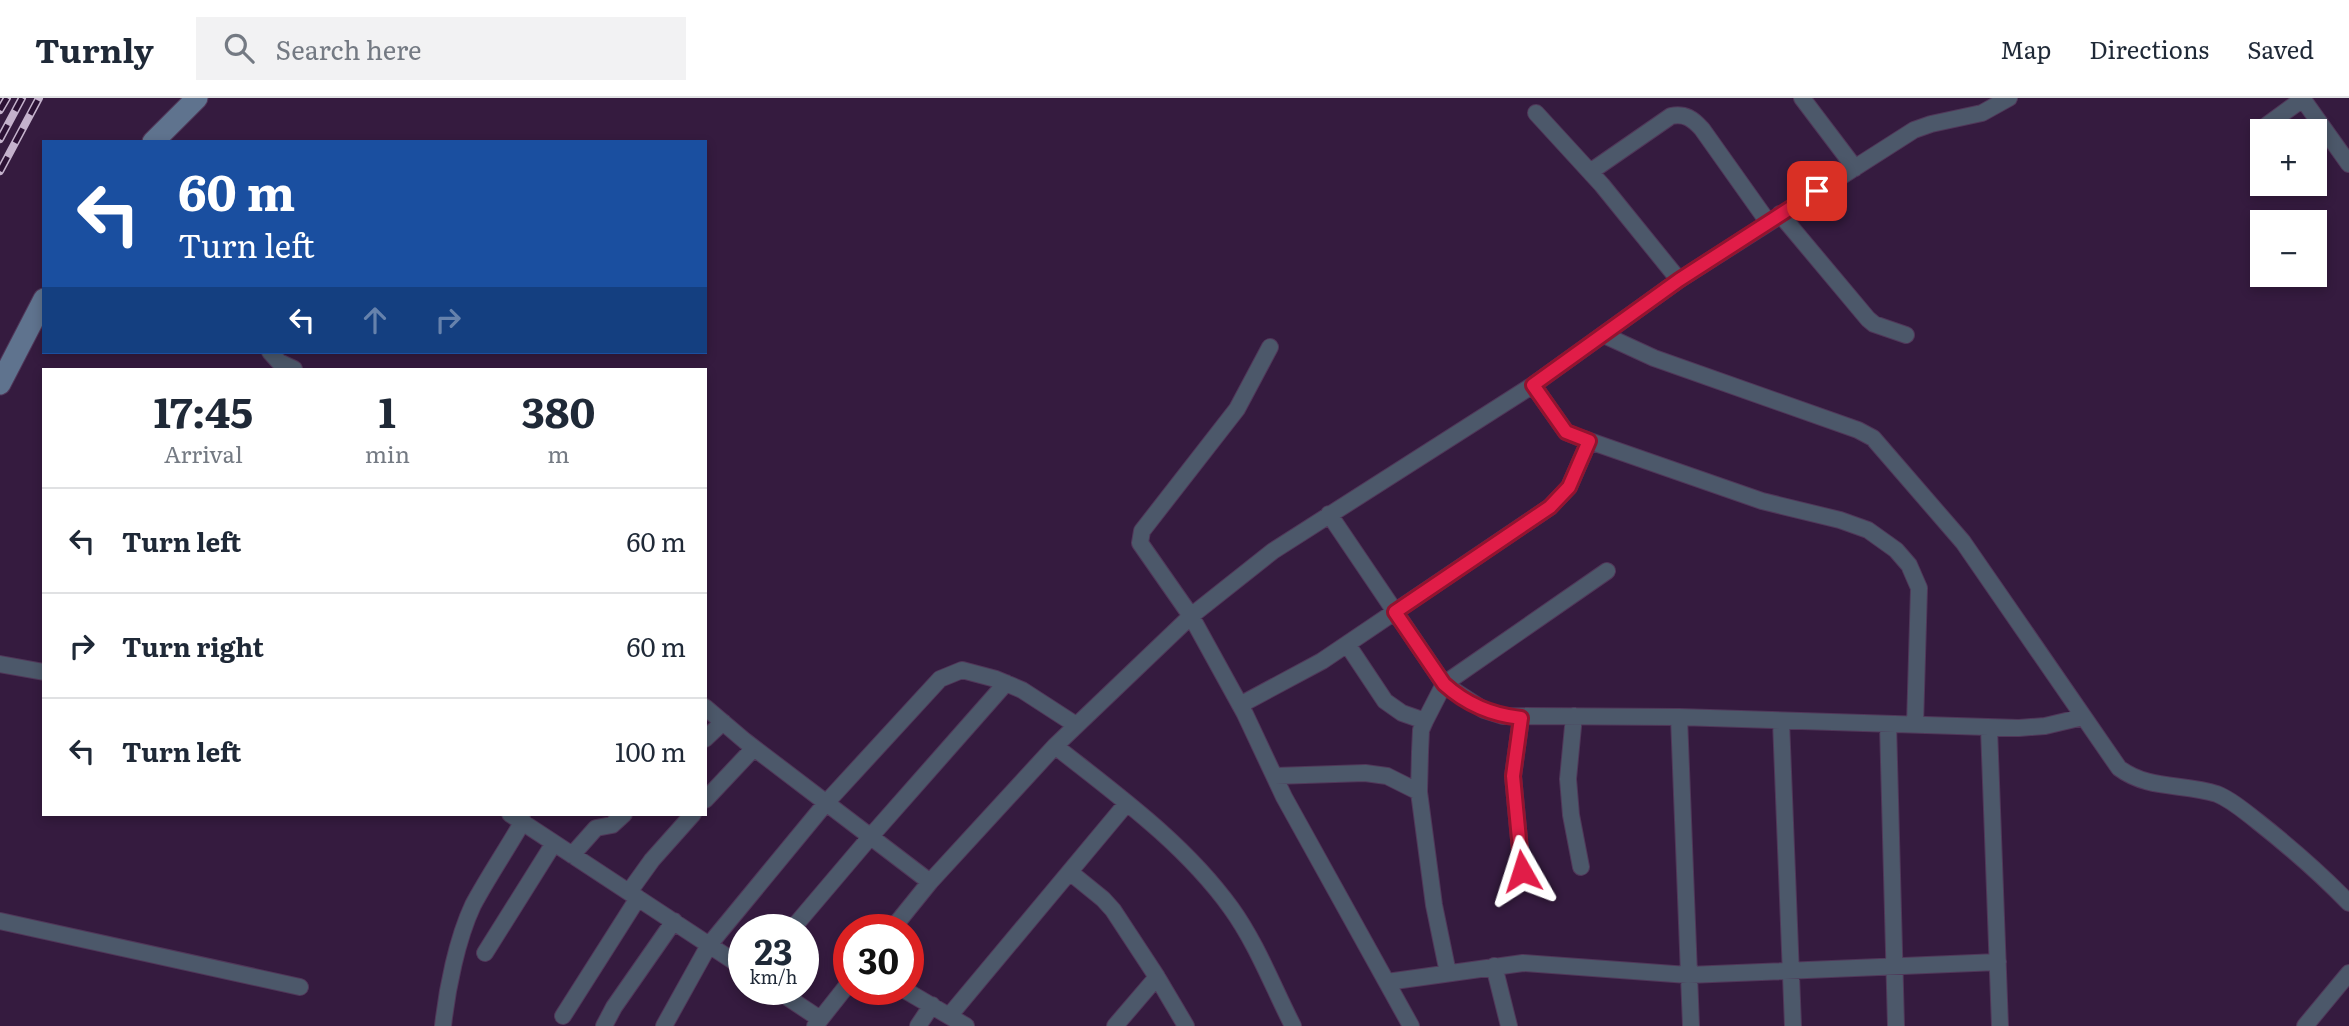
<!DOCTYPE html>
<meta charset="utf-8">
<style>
:root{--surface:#fff;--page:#f2f2f3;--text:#1f2937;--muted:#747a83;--line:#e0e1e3}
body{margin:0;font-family:Literata,serif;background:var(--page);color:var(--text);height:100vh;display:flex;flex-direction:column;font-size:26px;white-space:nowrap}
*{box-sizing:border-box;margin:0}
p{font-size:23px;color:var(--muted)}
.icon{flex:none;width:38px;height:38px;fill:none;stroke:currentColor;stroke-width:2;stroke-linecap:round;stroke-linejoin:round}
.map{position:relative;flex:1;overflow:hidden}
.panel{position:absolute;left:42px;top:270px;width:665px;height:448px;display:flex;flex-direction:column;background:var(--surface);border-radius:0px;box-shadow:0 4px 10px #0003}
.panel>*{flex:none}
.top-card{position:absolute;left:42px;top:42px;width:665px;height:214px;border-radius:0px;box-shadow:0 4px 10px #0003;background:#1a4fa0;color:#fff;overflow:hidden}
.buttons{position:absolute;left:2250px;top:21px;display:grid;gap:14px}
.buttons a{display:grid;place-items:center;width:77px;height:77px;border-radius:0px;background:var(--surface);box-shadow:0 4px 10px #0003;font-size:35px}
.speed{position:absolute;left:728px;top:816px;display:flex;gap:14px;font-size:35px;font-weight:700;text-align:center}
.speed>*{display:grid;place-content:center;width:91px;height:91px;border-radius:50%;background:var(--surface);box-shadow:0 4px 10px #0003;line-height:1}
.speed small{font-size:18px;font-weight:400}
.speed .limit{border:10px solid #d22;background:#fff;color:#111}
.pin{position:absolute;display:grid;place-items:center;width:60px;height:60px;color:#fff;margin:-30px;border-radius:14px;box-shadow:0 4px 10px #0006}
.me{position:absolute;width:77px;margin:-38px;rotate:354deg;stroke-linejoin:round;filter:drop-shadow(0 0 5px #0008)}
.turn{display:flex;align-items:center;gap:24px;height:147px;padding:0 21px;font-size:32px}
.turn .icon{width:91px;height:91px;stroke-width:2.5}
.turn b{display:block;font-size:49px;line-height:60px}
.lanes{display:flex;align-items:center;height:66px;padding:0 21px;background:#0003;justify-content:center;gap:35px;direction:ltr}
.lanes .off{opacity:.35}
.eta{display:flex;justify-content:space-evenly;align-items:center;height:119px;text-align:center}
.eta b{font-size:42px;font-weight:700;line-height:49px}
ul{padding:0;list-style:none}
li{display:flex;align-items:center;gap:21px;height:105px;padding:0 21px;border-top:2px solid var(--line)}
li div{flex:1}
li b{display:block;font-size:26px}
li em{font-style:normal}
header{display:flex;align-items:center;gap:42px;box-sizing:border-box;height:98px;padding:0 35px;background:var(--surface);border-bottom:2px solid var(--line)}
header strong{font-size:33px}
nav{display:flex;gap:38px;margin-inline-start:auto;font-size:24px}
.search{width:490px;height:63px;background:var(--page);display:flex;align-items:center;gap:18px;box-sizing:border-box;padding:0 24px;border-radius:0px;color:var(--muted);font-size:26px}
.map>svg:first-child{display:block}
</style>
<header>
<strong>Turnly</strong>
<div class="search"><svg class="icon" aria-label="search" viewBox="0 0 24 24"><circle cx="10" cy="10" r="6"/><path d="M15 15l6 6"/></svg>Search here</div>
<nav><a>Map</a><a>Directions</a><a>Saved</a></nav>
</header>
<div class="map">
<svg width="2349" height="928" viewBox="0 0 2349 928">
<rect width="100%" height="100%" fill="#351b3f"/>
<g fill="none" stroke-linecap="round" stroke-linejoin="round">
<defs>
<path id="street" d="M 1802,0 L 1855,70
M 2302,0 L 2349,66
M 1536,15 L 1602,87 L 1679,182
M 2263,30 L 2304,0
M 1590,74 L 1671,18 C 1685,15 1693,21 1702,31 L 1768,124
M 1780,116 L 1868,221 L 1874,226 L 1906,237
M 1604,237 L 1654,260 L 1858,332 L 1873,340 L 1963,444 L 2119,670 C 2148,692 2183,685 2217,696 C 2232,702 2244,713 2257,723 C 2290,749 2320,775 2349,805
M 1270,249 L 1237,311 L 1142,433 L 1140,445 L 1191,518 L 1245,616 L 1284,699 L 1411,928
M 270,254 L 279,264 L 294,271
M 1533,287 L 1566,334 L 1578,339 L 1762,403 L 1840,422 L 1868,432 L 1896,452 L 1909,467 L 1919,490 L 1915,627
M 1329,416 L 1444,586 L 1484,612 L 1503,618 L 1679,619 L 2019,630 L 2045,628 L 2083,619
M 1347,546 L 1385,603 L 1402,615 L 1425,623
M 0,566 L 44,574
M 1240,607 L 1322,563 L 1550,409 L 1569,389 L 1589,343
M 705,609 L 745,643 L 930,784
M 1574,618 L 1568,681 L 1571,717 L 1581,769
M 1679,619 L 1691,928
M 1521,620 L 1513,678 L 1522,773
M 1781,623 L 1793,928
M 1888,626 L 1896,928
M 1989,630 L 2000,928
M 705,641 L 723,624
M 1055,648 C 1117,697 1184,745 1231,810 C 1257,846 1273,889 1293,928
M 1275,678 L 1365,675 L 1387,678 L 1419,694
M 705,702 L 754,650
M 510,716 L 744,870
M 572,757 L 596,730 L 612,727 L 624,716
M 1071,775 L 1103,801 L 1113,812 L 1157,879 L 1186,928
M 629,794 L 652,762 L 693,716
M 0,823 L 300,889
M 792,831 L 871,738 L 1006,585
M 892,831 L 930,784 L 1055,648 L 1191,518 L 1273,453 L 1533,287 L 1679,182 L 1914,32 L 1931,26 L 1982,15 L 2009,0
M 485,855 L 554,745
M 1494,868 L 1509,928
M 1448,875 L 1434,807 L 1419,694 L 1420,654 L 1421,632 L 1425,623 L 1444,586 L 1607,473
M 1387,884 L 1523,865 L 1688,877 L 1998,864
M 775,891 L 820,921
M 903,891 L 966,928
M 950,917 L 1127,705
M 563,918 L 638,800
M 443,928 C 447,891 457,841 473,807 C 488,779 507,751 523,723
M 604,928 L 614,909 L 674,823
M 664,928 L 709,847 L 826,705 L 940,581 L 962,572 L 996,581 L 1022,592 L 1076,627
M 815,928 L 849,885
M 918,928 L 932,907
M 1115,928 L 1157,879
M 2305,928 L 2349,875"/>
<path id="secondary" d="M 153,44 L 197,0
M 0,286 L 44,201"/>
</defs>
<use href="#street" stroke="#503759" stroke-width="18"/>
<use href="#secondary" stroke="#503759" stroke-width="23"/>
<use href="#street" stroke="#4c586a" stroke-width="16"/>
<use href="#secondary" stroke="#5f738e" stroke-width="21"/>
<defs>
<path id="rail" d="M 0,12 L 7,0
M 0,41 L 22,0
M 0,73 L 39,0"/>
</defs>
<use href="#rail" stroke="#c4b2cc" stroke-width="8"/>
<use href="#rail" stroke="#2b1134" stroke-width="5" stroke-dasharray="16" stroke-linecap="butt"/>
</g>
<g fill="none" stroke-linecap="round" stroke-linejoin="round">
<defs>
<path id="route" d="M 1522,773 L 1513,678 L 1521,620 C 1492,617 1466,606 1444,586 L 1395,514 L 1550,409 L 1569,389 L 1589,343 L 1566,334 L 1533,287 L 1679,182 L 1817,93"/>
</defs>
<use href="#route" stroke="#92132f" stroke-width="18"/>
<use href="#route" stroke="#e11d48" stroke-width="12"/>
</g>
</svg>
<div class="buttons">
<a>+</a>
<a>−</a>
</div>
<div class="speed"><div>23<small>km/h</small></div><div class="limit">30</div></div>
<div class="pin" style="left:1817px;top:93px;background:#d93025"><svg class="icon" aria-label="arrive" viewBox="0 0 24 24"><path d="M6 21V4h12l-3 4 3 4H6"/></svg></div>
<svg class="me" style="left:1522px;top:773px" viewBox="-20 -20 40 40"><path d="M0-17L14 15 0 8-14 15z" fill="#e11d48" stroke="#fff" stroke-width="4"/></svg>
<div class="top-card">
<div class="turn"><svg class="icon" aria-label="left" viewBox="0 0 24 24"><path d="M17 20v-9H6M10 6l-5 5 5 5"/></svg><div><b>60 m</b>Turn left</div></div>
<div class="lanes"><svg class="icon" aria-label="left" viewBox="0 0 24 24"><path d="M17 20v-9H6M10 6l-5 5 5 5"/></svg><svg class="icon off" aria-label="ahead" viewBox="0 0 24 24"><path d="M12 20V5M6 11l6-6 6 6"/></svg><svg class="icon off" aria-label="right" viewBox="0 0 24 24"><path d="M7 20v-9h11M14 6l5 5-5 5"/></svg></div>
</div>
<section class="panel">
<div class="eta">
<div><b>17:45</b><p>Arrival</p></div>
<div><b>1</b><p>min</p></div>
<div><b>380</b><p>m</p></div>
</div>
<ul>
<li><svg class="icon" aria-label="left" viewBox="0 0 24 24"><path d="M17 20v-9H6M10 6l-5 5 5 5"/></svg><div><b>Turn left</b></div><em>60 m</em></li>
<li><svg class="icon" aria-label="right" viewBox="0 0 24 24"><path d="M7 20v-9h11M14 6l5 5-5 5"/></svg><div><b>Turn right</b></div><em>60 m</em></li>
<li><svg class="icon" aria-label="left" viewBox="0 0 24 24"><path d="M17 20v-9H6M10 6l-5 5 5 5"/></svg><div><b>Turn left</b></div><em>100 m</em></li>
</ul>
</section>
</div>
